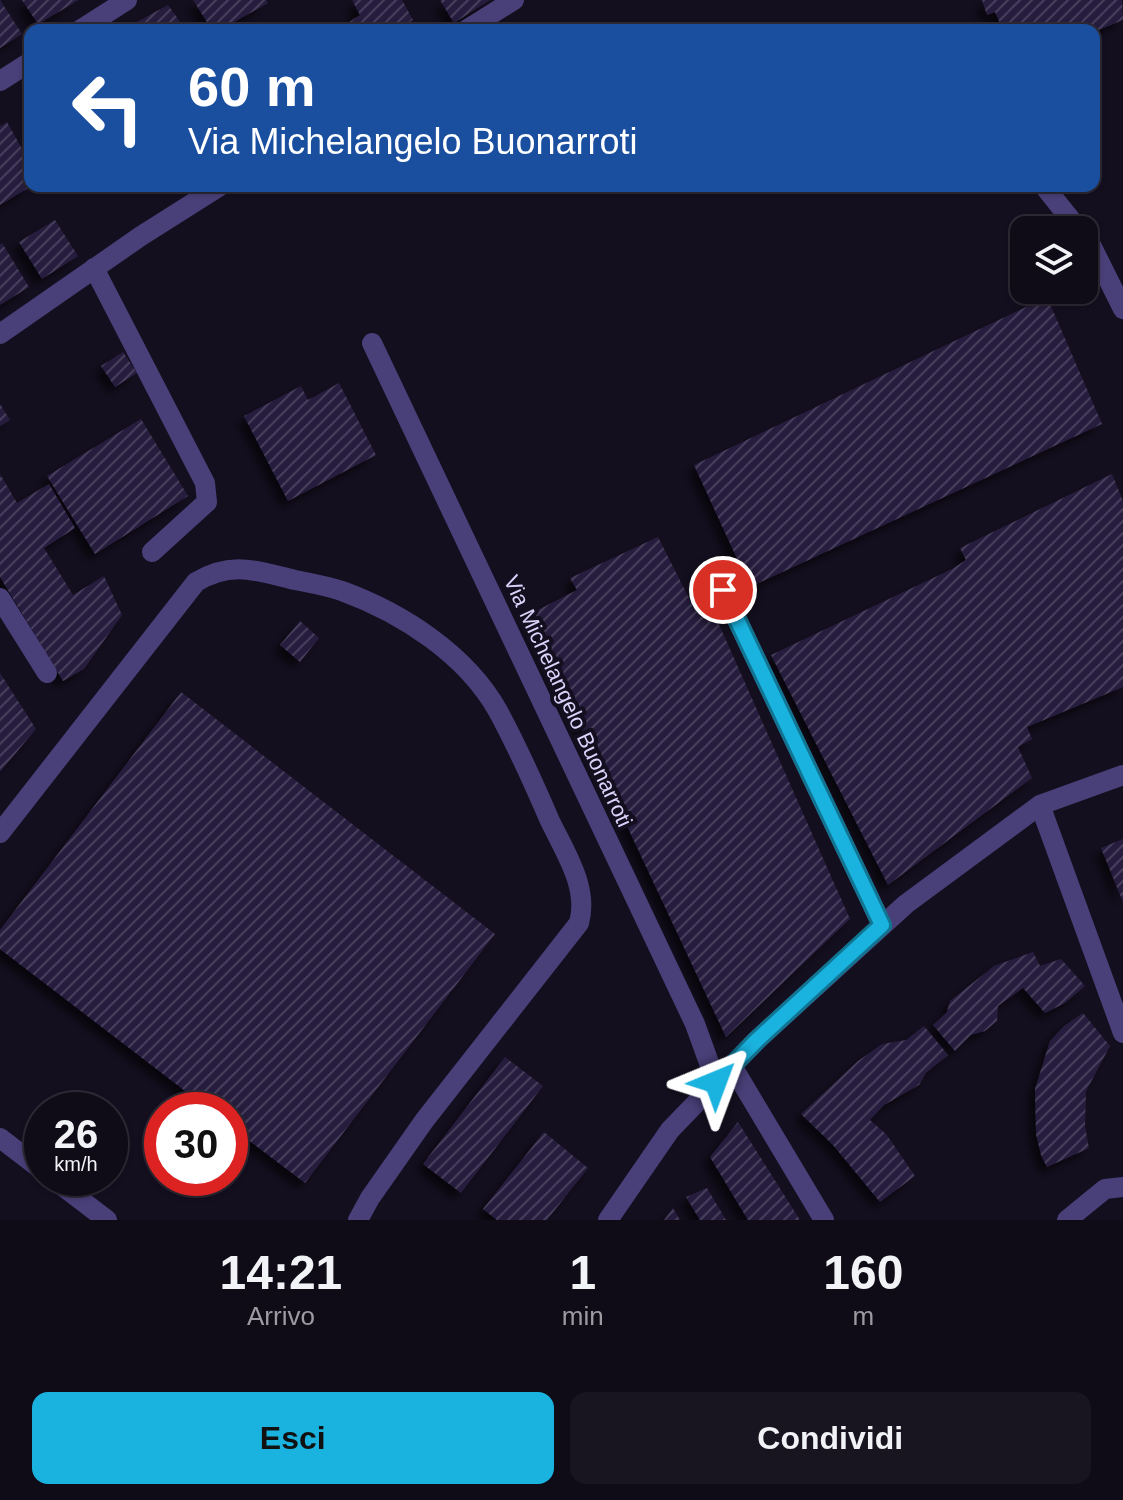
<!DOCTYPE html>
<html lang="it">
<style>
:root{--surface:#0f0b17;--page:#181420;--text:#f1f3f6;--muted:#9b9ba1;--line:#2f2b36;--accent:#1ab2de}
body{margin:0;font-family:Helvetica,sans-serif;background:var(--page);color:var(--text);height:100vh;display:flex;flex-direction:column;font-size:30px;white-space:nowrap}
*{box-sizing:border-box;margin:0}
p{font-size:26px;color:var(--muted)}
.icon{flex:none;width:44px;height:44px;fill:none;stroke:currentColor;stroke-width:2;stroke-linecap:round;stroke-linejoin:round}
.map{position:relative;height:1220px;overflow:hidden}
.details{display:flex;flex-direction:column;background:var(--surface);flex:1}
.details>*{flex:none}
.hud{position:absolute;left:24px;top:24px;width:1076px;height:168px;border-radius:16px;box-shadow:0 2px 6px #0004,0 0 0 2px var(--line);background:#1a4fa0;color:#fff;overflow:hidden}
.fabs{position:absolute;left:1010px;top:216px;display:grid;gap:16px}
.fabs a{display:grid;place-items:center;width:88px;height:88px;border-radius:16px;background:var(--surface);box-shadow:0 2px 6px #0004,0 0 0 2px var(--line);font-size:40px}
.speed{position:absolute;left:24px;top:1092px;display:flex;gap:16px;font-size:40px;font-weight:700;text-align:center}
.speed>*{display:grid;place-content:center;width:104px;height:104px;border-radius:50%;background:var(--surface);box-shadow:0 2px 6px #0004,0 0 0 2px var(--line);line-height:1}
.speed small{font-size:20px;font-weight:400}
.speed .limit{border:12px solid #d22;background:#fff;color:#111}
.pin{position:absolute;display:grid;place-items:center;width:68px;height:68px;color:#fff;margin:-34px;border:4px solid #fff;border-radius:50%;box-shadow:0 2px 8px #0007}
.me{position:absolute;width:88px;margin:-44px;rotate:44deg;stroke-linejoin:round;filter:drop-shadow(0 0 6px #0008)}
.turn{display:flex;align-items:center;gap:28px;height:168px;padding:0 32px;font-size:36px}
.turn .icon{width:104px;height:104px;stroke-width:2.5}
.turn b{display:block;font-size:56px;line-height:68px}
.eta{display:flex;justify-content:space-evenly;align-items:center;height:136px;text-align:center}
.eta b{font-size:48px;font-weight:600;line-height:56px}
.action{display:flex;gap:16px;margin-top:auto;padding:16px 32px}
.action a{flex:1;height:92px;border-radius:16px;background:var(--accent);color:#111;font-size:32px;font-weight:600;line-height:92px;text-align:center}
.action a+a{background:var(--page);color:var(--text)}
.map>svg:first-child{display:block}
</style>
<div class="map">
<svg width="1123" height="1220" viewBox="0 0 1123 1220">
<defs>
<pattern id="building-hatch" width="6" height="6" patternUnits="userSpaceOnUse" patternTransform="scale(2)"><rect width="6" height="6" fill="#281e3e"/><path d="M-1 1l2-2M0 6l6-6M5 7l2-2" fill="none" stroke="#473e5b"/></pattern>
<filter id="shadow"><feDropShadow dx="-7" dy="7" stdDeviation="4" flood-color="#0009"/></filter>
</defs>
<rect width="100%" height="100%" fill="#140f1f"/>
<path fill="url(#building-hatch)" filter="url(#shadow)" d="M 0,0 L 22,34 L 0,48 Z
M 22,0 L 79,0 L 38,24 Z
M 193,0 L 266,0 L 268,3 L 220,30 L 212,30 Z
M 352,0 L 402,0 L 413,20 L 395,30 L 337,30 L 360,15 Z
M 440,0 L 490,0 L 454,23 Z
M 982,0 L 1122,0 L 1123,20 L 1094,32 L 1003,30 L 995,12 L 987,15 Z
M 168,5 L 186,30 L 122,30 Z
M 7,122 L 30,163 L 30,187 L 0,205 L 0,126 Z
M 55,220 L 78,256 L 42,279 L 19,242 Z
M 2,243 L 29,287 L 0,305 L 0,245 Z
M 1047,297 L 1102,424 L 750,587 L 694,465 Z
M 123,352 L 137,373 L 115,387 L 101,366 Z
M 339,383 L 376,455 L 288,501 L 244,416 L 301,386 L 308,400 Z
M 0,404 L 10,420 L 0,426 Z
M 141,419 L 188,496 L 95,554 L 47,476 Z
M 0,474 L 17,503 L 49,484 L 75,528 L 44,548 L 73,595 L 104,576 L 122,615 L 84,669 L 63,681 L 0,577 Z
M 1112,474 L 1123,501 L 1123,687 L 1027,727 L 1032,739 L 1018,747 L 1032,778 L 888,885 L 771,655 L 952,569 L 966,560 L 960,548 Z
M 658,537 L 695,610 L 709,602 L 850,919 L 726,1037 L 528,615 L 577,590 L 570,578 Z
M 300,621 L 319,638 L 300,662 L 280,645 Z
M 0,673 L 36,729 L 0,772 Z
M 181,692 L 495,934 L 305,1183 L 230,1126 L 230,1110 L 210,1110 L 0,949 L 0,930 Z
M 1123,839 L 1123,902 L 1101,848 Z
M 1033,952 L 1040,966 L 1061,959 L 1085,986 L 1065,1003 L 1045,1013 L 1023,988 L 998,1006 L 997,1021 L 985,1031 L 971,1035 L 955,1051 L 933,1025 L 947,1012 L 950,1001 L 994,966 Z
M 1083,1013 L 1110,1046 L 1086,1091 L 1085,1126 L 1089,1148 L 1047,1167 L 1041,1155 L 1036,1134 L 1035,1089 L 1050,1041 L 1064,1026 Z
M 924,1026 L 948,1055 L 926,1073 L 919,1085 L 884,1105 L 870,1120 L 886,1134 L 915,1176 L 880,1202 L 833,1145 L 801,1114 L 858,1061 L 882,1044 L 906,1040 Z
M 505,1057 L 543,1086 L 461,1193 L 423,1164 Z
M 738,1122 L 800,1220 L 748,1220 L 710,1157 Z
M 544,1132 L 588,1168 L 547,1220 L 497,1220 L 483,1209 Z
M 707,1188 L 726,1220 L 700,1220 L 686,1197 Z
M 673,1208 L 680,1220 L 664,1220 Z"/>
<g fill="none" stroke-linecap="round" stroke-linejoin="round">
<path stroke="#494079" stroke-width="20" d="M 80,30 L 127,0
M 466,30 L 514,0
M 0,81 L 30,62
M 1044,186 L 1079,230
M 1084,236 L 1091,245 L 1123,309
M 94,268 L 205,483 L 207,502 L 152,552
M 0,334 L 141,236 L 220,186
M 372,343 L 695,1024 L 716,1082
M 723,590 L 882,925
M 0,598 L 47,673
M 1040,805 L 1123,1033
M 0,833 L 196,582 C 232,560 257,571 295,580 C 310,583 327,586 342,591 C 402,613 466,654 498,711 C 517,746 534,784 550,821 C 565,852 589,888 579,923 L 424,1121 L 370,1198 L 358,1220
M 732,1066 L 824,1220
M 0,1138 L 42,1170
M 52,1178 L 107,1220
M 608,1220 L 670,1130 L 757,1040 L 906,904 L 1040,805 L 1123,775
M 1067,1220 L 1105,1189 L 1123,1187"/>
</g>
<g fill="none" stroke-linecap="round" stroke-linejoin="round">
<defs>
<path id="route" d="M 716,1082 L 757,1040 L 882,925 L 723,590"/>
</defs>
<use href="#route" stroke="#117490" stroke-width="20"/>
<use href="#route" stroke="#1ab2de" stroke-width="14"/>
</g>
<g text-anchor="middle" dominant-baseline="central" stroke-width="8" stroke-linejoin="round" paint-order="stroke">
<g font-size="22" fill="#dcd3fa" stroke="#140f1f">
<text transform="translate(568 701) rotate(65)">Via Michelangelo Buonarroti</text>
</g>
</g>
</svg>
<div class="fabs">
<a><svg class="icon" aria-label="layers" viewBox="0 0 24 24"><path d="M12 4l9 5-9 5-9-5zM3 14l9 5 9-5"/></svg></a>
</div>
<div class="speed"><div>26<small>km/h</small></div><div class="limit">30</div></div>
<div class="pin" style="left:723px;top:590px;background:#d93025"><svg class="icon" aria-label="arrive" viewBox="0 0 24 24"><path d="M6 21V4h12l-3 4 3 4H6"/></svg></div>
<svg class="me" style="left:716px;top:1082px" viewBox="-20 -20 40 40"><path d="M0-17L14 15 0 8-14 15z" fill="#1ab2de" stroke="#fff" stroke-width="4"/></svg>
<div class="hud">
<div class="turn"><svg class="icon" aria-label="left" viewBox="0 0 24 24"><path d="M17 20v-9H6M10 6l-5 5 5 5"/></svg><div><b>60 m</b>Via Michelangelo Buonarroti</div></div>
</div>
</div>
<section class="details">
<div class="eta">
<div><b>14:21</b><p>Arrivo</p></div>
<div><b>1</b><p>min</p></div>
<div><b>160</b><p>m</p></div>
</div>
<div class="action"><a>Esci</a><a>Condividi</a></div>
</section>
